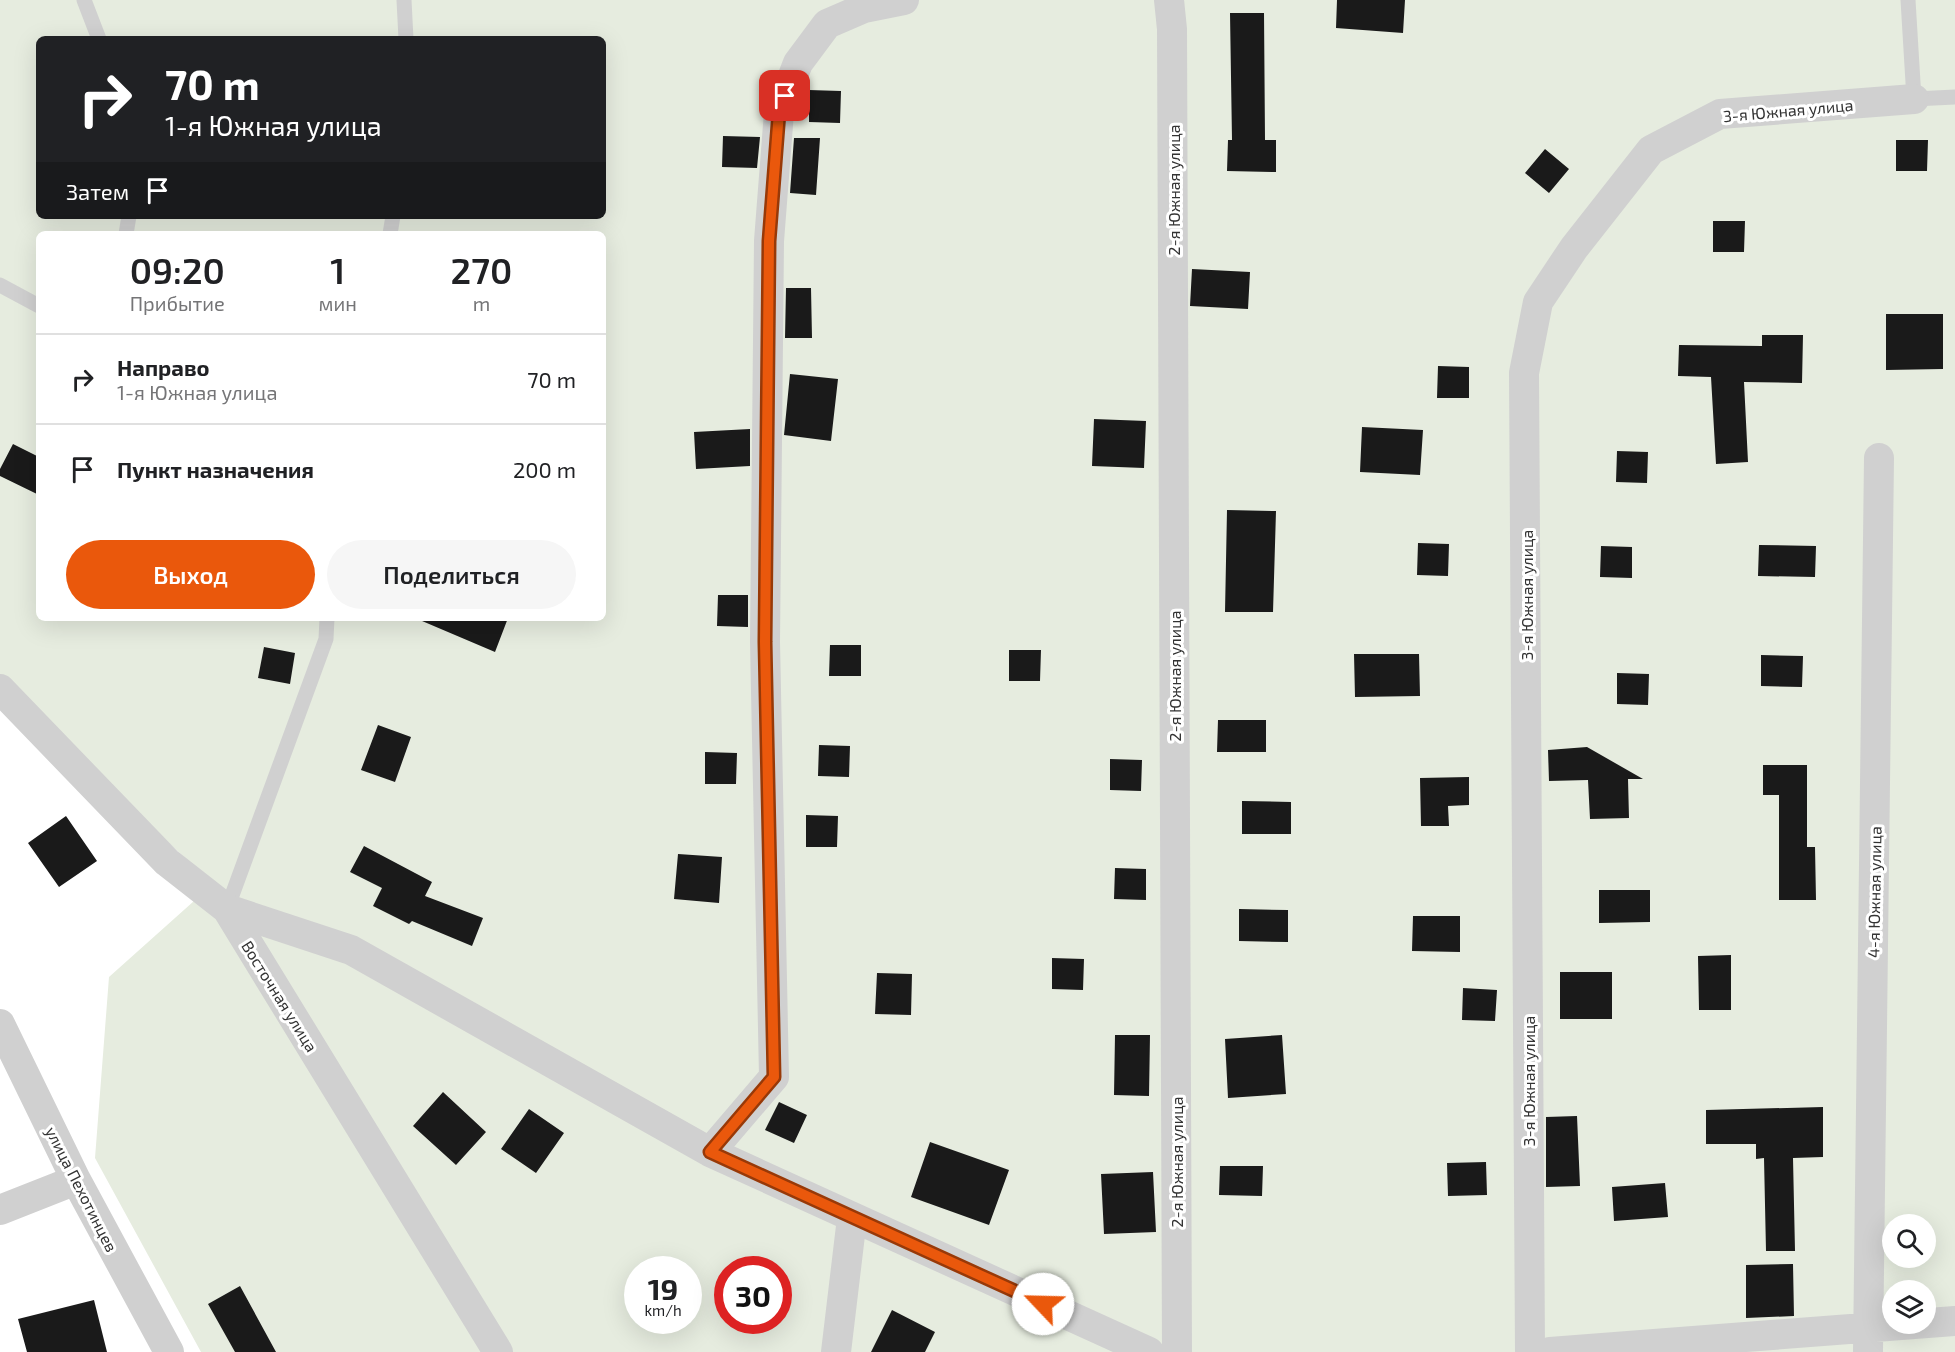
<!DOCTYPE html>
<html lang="ru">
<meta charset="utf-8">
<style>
:root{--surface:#fff;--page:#f6f6f6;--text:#202124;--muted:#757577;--line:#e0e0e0;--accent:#ea580c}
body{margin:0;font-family:"Exo 2",sans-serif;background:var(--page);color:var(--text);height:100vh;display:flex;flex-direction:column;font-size:22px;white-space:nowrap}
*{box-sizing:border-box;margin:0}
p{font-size:20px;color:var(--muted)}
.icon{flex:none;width:33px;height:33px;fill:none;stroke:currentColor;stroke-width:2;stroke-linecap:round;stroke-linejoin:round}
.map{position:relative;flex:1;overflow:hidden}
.side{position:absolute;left:36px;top:231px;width:570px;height:390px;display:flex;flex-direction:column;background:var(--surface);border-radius:9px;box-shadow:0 6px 24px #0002}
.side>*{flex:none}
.guide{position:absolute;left:36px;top:36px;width:570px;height:183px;border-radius:9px;box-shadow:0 6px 24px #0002;background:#202124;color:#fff;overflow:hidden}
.tools{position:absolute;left:1882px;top:1214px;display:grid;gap:12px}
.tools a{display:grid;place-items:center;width:54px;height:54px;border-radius:50%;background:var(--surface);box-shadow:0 6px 24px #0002;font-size:30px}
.speed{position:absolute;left:624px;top:1256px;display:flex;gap:12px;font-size:30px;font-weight:700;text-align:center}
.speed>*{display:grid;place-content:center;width:78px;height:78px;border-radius:50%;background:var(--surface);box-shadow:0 6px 24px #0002;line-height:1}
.speed small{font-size:15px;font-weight:400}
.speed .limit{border:9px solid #d22;background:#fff;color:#111}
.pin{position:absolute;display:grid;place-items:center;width:51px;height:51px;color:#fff;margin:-26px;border-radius:12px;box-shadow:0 3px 9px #0006}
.me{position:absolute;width:66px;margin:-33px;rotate:294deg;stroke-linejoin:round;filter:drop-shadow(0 0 4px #0008)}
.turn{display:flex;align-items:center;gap:21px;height:126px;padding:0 30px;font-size:27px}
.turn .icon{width:78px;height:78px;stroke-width:2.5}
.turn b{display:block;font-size:42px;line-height:51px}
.then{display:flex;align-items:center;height:57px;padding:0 30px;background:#0003;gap:12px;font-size:22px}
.eta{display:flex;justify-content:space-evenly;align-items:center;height:102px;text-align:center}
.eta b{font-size:36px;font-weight:600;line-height:42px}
.action{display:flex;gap:12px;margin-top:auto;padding:12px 30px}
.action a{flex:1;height:69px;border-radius:36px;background:var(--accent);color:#fff;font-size:24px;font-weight:600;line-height:69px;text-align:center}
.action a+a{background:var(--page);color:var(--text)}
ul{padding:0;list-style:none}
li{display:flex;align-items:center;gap:18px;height:90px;padding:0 30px;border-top:2px solid var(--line)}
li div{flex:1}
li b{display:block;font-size:22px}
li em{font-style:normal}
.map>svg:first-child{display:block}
</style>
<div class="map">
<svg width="1955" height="1352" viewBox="0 0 1955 1352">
<rect width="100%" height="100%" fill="#fff"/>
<path fill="#e6ecdf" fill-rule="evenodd" d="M 0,0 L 1955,0 L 1955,1352 L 201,1352 L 95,1158 L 109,977 L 213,884 L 0,686 ZM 39,39 L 603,39 L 603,216 L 39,216 ZM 39,234 L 603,234 L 603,618 L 39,618 ZM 1893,1224 L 1926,1224 L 1926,1257 L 1893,1257 ZM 638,1269 L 688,1269 L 688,1320 L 638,1320 ZM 728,1269 L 778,1269 L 778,1320 L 728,1320 ZM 1893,1290 L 1926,1290 L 1926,1323 L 1893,1323 Z"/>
<path fill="#1a1a1a" d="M 1337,0 L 1405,0 L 1403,33 L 1336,28 Z
M 1230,13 L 1264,13 L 1265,140 L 1276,140 L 1276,172 L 1227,171 L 1228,140 L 1232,140 Z
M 809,90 L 841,91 L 840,123 L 809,122 Z
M 723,136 L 760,137 L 757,168 L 722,167 Z
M 794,138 L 820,138 L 816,195 L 790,193 Z
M 1896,140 L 1928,140 L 1927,171 L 1896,171 Z
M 1545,149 L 1569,169 L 1549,193 L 1525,173 Z
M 1713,221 L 1745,221 L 1744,252 L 1713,252 Z
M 1192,269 L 1250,272 L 1248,309 L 1190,306 Z
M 786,288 L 811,288 L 812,338 L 785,338 Z
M 1886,314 L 1943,314 L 1943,369 L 1886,370 Z
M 1762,335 L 1803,335 L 1802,383 L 1744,382 L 1748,462 L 1716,464 L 1711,377 L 1678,376 L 1679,345 L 1762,346 Z
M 1438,366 L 1469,367 L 1469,398 L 1437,398 Z
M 790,374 L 838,379 L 831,441 L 784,435 Z
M 1094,419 L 1146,421 L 1144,468 L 1092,466 Z
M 1362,427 L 1423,430 L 1420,475 L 1360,472 Z
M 750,429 L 750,466 L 696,469 L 694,432 Z
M 13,444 L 39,457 L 39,495 L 0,476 L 0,469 Z
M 1617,451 L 1648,452 L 1647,483 L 1616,482 Z
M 1227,510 L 1276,511 L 1273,612 L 1225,612 Z
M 1418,543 L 1449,544 L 1448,576 L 1417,575 Z
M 1759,545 L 1816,546 L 1815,577 L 1758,576 Z
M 1601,546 L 1632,547 L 1632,578 L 1600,577 Z
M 718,595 L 748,595 L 748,627 L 717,626 Z
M 415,618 L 508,618 L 495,652 Z
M 830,645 L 861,645 L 861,676 L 829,676 Z
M 264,647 L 295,653 L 290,684 L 258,678 Z
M 1009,650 L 1041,650 L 1040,681 L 1009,681 Z
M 1354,654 L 1419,654 L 1420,696 L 1355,697 Z
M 1761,655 L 1803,656 L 1802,687 L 1761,686 Z
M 1617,673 L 1649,674 L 1648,705 L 1617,704 Z
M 1218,720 L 1266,720 L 1266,752 L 1217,752 Z
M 378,725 L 411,737 L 395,782 L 361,770 Z
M 819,745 L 850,746 L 849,777 L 818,776 Z
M 1587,747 L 1643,779 L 1628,779 L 1629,818 L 1590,819 L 1588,780 L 1549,781 L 1548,750 Z
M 705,752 L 737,753 L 736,784 L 705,784 Z
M 1110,759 L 1142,760 L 1141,791 L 1110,790 Z
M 1763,765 L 1807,765 L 1807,847 L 1815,847 L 1816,900 L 1779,900 L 1779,795 L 1763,795 Z
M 1469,777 L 1469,805 L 1448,806 L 1449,826 L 1421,826 L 1420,778 Z
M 1242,801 L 1291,802 L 1291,834 L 1242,834 Z
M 806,815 L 838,816 L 837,847 L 806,847 Z
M 66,816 L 97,861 L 59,887 L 28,843 Z
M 364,846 L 432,882 L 425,896 L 483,918 L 472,946 L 412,921 L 409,924 L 373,906 L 382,888 L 350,872 Z
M 678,854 L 722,857 L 719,903 L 674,899 Z
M 1115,868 L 1146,869 L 1146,900 L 1114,899 Z
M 1599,890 L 1650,890 L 1650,922 L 1599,923 Z
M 1239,909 L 1288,910 L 1288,942 L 1239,941 Z
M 1413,916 L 1460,916 L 1460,952 L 1412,951 Z
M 1731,955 L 1731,1010 L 1699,1010 L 1698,956 Z
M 1052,958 L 1084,959 L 1083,990 L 1052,989 Z
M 1560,972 L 1612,972 L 1612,1019 L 1560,1019 Z
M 877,973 L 912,974 L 911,1015 L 875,1014 Z
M 1463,988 L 1497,990 L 1495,1021 L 1462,1020 Z
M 1115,1035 L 1150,1035 L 1149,1096 L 1114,1095 Z
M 1282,1035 L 1286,1094 L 1228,1098 L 1225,1039 Z
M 443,1092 L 486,1132 L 456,1165 L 413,1126 Z
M 779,1102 L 807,1115 L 794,1143 L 765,1130 Z
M 1823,1107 L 1823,1157 L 1793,1158 L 1795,1251 L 1766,1251 L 1764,1158 L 1756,1159 L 1756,1144 L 1706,1144 L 1706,1110 Z
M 529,1109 L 564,1133 L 536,1173 L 501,1149 Z
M 1577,1116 L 1580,1186 L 1546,1187 L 1546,1117 Z
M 930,1142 L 1009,1170 L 989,1225 L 911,1197 Z
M 1486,1162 L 1487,1195 L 1448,1196 L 1447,1163 Z
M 1220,1166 L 1263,1166 L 1262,1196 L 1219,1195 Z
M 1153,1172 L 1156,1232 L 1104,1234 L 1101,1174 Z
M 1665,1183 L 1668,1217 L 1614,1221 L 1612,1187 Z
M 1793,1264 L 1794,1316 L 1746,1318 L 1746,1265 Z
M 240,1286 L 276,1352 L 235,1352 L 208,1304 Z
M 94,1300 L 107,1352 L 27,1352 L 18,1319 Z
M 892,1310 L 935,1332 L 925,1352 L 871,1352 Z"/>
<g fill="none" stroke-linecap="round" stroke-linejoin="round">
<path stroke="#d0d0d0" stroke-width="15" d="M 84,0 L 99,39
M 404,0 L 406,39
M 1908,0 L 1914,99 L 1955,97
M 126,234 L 129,216
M 390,234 L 393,216
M 0,285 L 39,306
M 227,909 L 326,639 L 327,618"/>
<path stroke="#d0d0d0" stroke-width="30" d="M 1169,0 L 1172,29 L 1177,1352
M 0,689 L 167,862 L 227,909 L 498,1352
M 227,909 L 351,950 L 710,1152 L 1149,1352
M 0,1024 L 76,1180 L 169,1352
M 710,1152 L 774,1077 L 765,642 L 769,241 L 779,112 L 798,63 L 827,24 L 864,8 L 904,0
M 0,1210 L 76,1180
M 836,1352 L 852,1218
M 1530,1352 L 1524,373 L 1538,302 L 1574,248 L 1651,150 L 1720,114 L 1914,99
M 1550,1352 L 1955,1321
M 1868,1352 L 1879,458"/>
</g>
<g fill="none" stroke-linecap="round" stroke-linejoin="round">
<defs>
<path id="route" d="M 785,96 L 779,112 L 769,241 L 765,642 L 774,1077 L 710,1152 L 1043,1304"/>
</defs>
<use href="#route" stroke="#983908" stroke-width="15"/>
<use href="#route" stroke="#ea580c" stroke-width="10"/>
</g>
<g text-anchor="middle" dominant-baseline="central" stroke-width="6" stroke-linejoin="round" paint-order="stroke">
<g font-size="16" fill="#333" stroke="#fff">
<text transform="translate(1788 110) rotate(-5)">3-я Южная улица</text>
<text transform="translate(1173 190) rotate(-90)">2-я Южная улица</text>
<text transform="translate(1526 595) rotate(-90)">3-я Южная улица</text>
<text transform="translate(1174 676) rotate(-90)">2-я Южная улица</text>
<text transform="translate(1874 892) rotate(-89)">4-я Южная улица</text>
<text transform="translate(280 996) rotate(58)">Восточная улица</text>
<text transform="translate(1528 1081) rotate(-90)">3-я Южная улица</text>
<text transform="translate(1176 1162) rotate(-90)">2-я Южная улица</text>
<text transform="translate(82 1189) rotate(63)">улица Пехотинцев</text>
</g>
</g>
</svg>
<div class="tools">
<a><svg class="icon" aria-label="search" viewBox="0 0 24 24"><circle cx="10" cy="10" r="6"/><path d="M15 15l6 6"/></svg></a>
<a><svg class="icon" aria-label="layers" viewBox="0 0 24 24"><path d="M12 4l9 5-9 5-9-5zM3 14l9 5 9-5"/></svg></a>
</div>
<div class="speed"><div>19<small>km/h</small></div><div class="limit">30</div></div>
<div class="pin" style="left:785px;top:96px;background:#d93025"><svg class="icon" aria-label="arrive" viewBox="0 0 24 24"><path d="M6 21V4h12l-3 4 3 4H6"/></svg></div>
<svg class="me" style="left:1043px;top:1304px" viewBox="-20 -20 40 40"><circle r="19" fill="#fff"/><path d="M0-13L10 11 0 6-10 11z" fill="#ea580c"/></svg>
<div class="guide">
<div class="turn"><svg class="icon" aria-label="right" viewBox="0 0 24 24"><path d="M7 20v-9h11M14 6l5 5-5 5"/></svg><div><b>70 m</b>1-я Южная улица</div></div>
<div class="then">Затем<svg class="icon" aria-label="arrive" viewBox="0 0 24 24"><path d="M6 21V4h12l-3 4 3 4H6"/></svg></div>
</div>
<section class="side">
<div class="eta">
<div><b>09:20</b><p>Прибытие</p></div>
<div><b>1</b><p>мин</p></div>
<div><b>270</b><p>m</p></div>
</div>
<ul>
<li><svg class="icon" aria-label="right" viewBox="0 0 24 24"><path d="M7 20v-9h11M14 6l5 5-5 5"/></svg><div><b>Направо</b><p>1-я Южная улица</p></div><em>70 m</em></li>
<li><svg class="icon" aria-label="arrive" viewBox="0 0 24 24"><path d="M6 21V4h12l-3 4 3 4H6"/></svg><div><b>Пункт назначения</b></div><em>200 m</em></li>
</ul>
<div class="action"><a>Выход</a><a>Поделиться</a></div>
</section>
</div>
